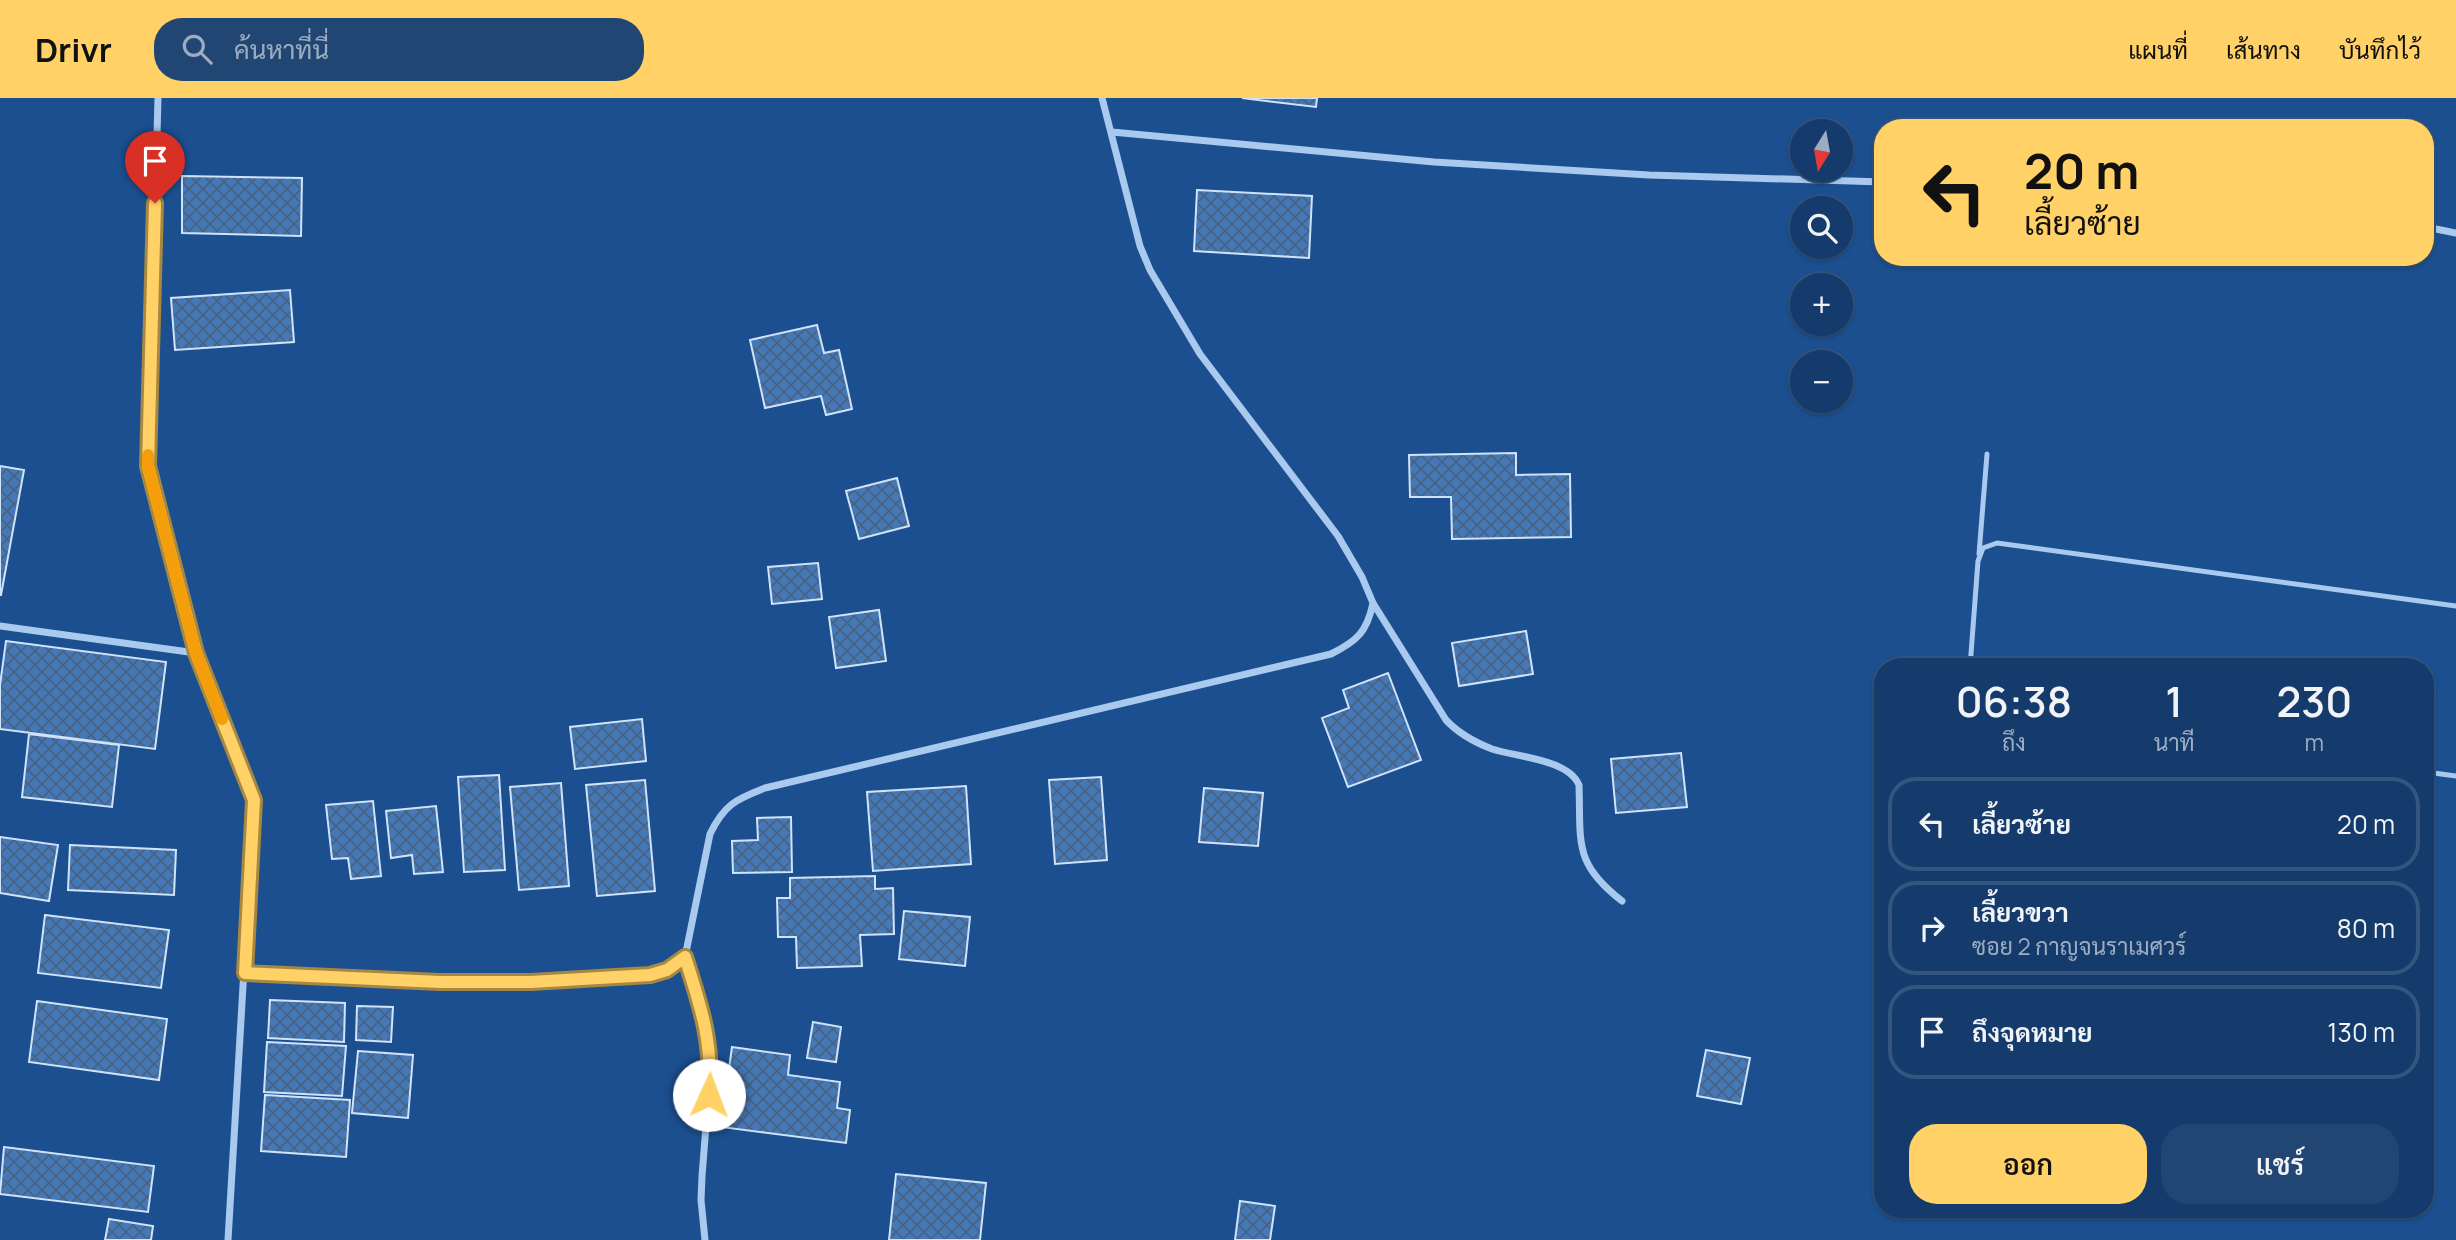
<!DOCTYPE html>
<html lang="th">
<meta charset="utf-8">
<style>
:root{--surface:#143b6b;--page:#214673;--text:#f1f3f6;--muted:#9dadc1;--line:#33557e;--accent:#ffd166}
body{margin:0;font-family:Manrope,Sarabun,sans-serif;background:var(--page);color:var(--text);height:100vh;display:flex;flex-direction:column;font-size:26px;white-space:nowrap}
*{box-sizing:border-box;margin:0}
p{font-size:23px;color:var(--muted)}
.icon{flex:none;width:38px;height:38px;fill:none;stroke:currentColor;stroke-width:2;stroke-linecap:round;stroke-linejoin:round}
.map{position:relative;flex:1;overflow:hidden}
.panel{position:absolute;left:1874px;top:560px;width:560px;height:560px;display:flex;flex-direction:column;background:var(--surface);border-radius:28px;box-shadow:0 2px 5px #0004,0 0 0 2px var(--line)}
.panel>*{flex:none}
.banner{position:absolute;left:1874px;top:21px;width:560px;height:147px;border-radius:28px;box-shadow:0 2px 5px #0004,0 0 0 2px var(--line);background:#ffd166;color:#111;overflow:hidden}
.needle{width:46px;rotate:191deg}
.tools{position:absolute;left:1790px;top:21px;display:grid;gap:14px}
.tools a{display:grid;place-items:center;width:63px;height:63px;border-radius:50%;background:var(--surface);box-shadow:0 2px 5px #0004,0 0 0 2px var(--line);font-size:35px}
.pin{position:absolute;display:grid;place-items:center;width:60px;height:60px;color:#fff;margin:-72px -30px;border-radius:50% 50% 50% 0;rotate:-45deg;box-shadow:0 0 7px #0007}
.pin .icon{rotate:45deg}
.me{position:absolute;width:77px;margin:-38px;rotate:2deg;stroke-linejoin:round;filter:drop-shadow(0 0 5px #0008)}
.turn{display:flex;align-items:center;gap:24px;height:147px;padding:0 35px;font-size:32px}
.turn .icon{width:91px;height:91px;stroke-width:2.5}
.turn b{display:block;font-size:49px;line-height:60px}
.eta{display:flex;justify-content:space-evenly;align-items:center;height:119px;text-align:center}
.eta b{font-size:42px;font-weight:600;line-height:49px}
.action{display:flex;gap:14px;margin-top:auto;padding:14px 35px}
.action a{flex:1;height:80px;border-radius:28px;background:var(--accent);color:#111;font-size:28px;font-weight:600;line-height:80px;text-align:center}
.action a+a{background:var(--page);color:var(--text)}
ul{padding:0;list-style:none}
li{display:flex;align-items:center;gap:21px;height:94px;margin:0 14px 10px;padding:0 21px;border:4px solid var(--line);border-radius:28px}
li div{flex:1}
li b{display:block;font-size:26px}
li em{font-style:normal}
header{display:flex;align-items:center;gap:42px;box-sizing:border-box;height:98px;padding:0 35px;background:var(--accent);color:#111}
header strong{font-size:33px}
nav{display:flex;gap:38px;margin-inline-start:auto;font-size:24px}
.search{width:490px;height:63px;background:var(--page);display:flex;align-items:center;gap:18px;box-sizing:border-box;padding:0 24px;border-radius:28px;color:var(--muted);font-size:26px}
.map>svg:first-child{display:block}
</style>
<header>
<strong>Drivr</strong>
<div class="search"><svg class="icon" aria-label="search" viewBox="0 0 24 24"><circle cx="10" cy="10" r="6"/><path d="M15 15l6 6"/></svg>ค้นหาที่นี่</div>
<nav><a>แผนที่</a><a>เส้นทาง</a><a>บันทึกไว้</a></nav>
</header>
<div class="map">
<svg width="2456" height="1142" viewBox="0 0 2456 1142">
<defs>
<pattern id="building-cross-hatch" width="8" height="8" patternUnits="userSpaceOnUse" patternTransform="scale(1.75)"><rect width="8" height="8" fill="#4478b7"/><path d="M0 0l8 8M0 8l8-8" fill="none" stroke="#486282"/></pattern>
</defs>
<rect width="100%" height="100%" fill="#1b4f8f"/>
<path fill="url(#building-cross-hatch)" stroke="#cfe3fa" stroke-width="2" d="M 1242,0 L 1317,0 L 1316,9 Z
M 182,78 L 302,80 L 301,138 L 182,135 Z
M 1197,92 L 1312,98 L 1309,160 L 1194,153 Z
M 290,192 L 294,244 L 175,252 L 171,200 Z
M 817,227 L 824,255 L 839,252 L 852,311 L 826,317 L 821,298 L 765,310 L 750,242 Z
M 1516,355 L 1516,377 L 1570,376 L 1571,439 L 1452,441 L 1451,399 L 1410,399 L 1409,357 Z
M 0,368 L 24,372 L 1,497 L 0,497 Z
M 897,380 L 909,428 L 859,441 L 846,393 Z
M 818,465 L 822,501 L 772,506 L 768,469 Z
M 879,512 L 886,563 L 836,570 L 829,519 Z
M 1526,533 L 1533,576 L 1459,588 L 1452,545 Z
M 6,543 L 166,564 L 155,651 L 0,631 L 0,587 Z
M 1388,575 L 1421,662 L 1348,689 L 1322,620 L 1349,610 L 1343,592 Z
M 642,621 L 646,663 L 575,671 L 570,629 Z
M 29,636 L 119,647 L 112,709 L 22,699 Z
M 1681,655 L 1687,709 L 1616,715 L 1611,661 Z
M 499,677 L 505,772 L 464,774 L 458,679 Z
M 1101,679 L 1107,762 L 1055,766 L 1049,682 Z
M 645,682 L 655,793 L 597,798 L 586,687 Z
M 561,685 L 569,788 L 519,792 L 510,689 Z
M 966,688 L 971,766 L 873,773 L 867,694 Z
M 1204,690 L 1263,695 L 1258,748 L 1199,744 Z
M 373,703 L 381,778 L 351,781 L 348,760 L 332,761 L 326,707 Z
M 436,708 L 443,774 L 414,776 L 412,757 L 391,760 L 386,713 Z
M 791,719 L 792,774 L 733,775 L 732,743 L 758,742 L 757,720 Z
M 0,739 L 58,747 L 49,803 L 0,795 Z
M 70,747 L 176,752 L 174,797 L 68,792 Z
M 875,778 L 875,791 L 893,790 L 894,836 L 860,837 L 862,868 L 797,870 L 796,839 L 778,839 L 777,800 L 790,800 L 790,780 Z
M 904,813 L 970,819 L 965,868 L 899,861 Z
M 45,817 L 169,832 L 161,890 L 38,875 Z
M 270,902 L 345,905 L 344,944 L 268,940 Z
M 37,903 L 167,921 L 159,982 L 29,964 Z
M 357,908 L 393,909 L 391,944 L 356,942 Z
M 813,924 L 841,929 L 836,964 L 807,960 Z
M 267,944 L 346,948 L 342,998 L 264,994 Z
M 732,949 L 790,957 L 788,977 L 840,984 L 837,1010 L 850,1012 L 846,1045 L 721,1029 Z
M 1706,952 L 1750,960 L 1741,1006 L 1697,998 Z
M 358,953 L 413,957 L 408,1020 L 352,1015 Z
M 265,997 L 350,1002 L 346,1059 L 261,1053 Z
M 4,1049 L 154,1068 L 148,1114 L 0,1096 Z
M 896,1076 L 986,1085 L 980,1142 L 889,1142 Z
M 1240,1103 L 1275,1108 L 1270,1142 L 1235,1142 Z
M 109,1121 L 153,1128 L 151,1142 L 105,1142 Z"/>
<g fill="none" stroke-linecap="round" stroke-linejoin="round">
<path stroke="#a9c9ee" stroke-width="5" d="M 1979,456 L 1987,356
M 1970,569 L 1978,463 L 1983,450 L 1997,445 L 2456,508
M 2426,674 L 2456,678"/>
<path stroke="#a9c9ee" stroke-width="7" d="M 158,0 L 148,368 L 196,555 L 254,702 L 228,1142
M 1102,0 L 1140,148 L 1150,172 L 1200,256 L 1338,438 L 1362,479 L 1373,505 L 1446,622 C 1459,636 1474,644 1492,651 C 1516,659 1568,661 1579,687 C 1581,745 1573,765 1622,803
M 1112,34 L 1434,64 L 1649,77 L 1883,84
M 2426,129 L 2456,135
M 0,528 L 196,555
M 685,859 L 708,932 L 711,965 L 702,1078 L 701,1102 L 705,1142
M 245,875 L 440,884 L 531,884 L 650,877 L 667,872 L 685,859 L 710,736 C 724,707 736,701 765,690 L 1331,556 C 1357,543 1367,534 1373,505"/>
</g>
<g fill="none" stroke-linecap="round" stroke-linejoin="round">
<defs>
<path id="route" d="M 155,105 L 148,368 L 196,555 L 254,702 L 245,875 L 440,884 L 531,884 L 650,877 L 667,872 L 685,859 C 701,909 713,944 709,997"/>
</defs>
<use href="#route" stroke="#a68842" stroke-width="18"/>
<use href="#route" stroke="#ffd166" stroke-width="12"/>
<path stroke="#f59e0b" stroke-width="12" d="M 148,357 L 148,368 L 196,555 L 222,621"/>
</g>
</svg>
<div class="tools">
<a><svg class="needle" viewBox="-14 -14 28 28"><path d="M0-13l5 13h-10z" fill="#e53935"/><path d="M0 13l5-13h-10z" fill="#9dadc1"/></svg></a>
<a><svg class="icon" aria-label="search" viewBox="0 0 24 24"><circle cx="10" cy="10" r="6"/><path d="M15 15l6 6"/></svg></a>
<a>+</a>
<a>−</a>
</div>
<div class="pin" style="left:155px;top:105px;background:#d93025"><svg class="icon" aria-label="arrive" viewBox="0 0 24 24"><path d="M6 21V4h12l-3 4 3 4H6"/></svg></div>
<svg class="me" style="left:709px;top:997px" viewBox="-20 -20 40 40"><circle r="19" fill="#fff"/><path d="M0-13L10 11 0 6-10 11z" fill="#ffd166"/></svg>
<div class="banner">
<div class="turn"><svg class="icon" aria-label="left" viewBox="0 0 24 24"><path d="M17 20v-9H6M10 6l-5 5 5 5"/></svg><div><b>20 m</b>เลี้ยวซ้าย</div></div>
</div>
<section class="panel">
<div class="eta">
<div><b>06:38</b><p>ถึง</p></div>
<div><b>1</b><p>นาที</p></div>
<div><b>230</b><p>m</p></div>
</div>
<ul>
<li><svg class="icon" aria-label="left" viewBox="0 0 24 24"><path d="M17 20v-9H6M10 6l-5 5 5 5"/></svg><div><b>เลี้ยวซ้าย</b></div><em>20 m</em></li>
<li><svg class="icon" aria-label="right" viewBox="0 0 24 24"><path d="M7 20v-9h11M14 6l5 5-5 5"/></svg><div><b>เลี้ยวขวา</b><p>ซอย 2 กาญจนราเมศวร์</p></div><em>80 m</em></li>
<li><svg class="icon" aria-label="arrive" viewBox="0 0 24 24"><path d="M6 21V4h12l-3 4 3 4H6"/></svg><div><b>ถึงจุดหมาย</b></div><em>130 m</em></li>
</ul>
<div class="action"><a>ออก</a><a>แชร์</a></div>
</section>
</div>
